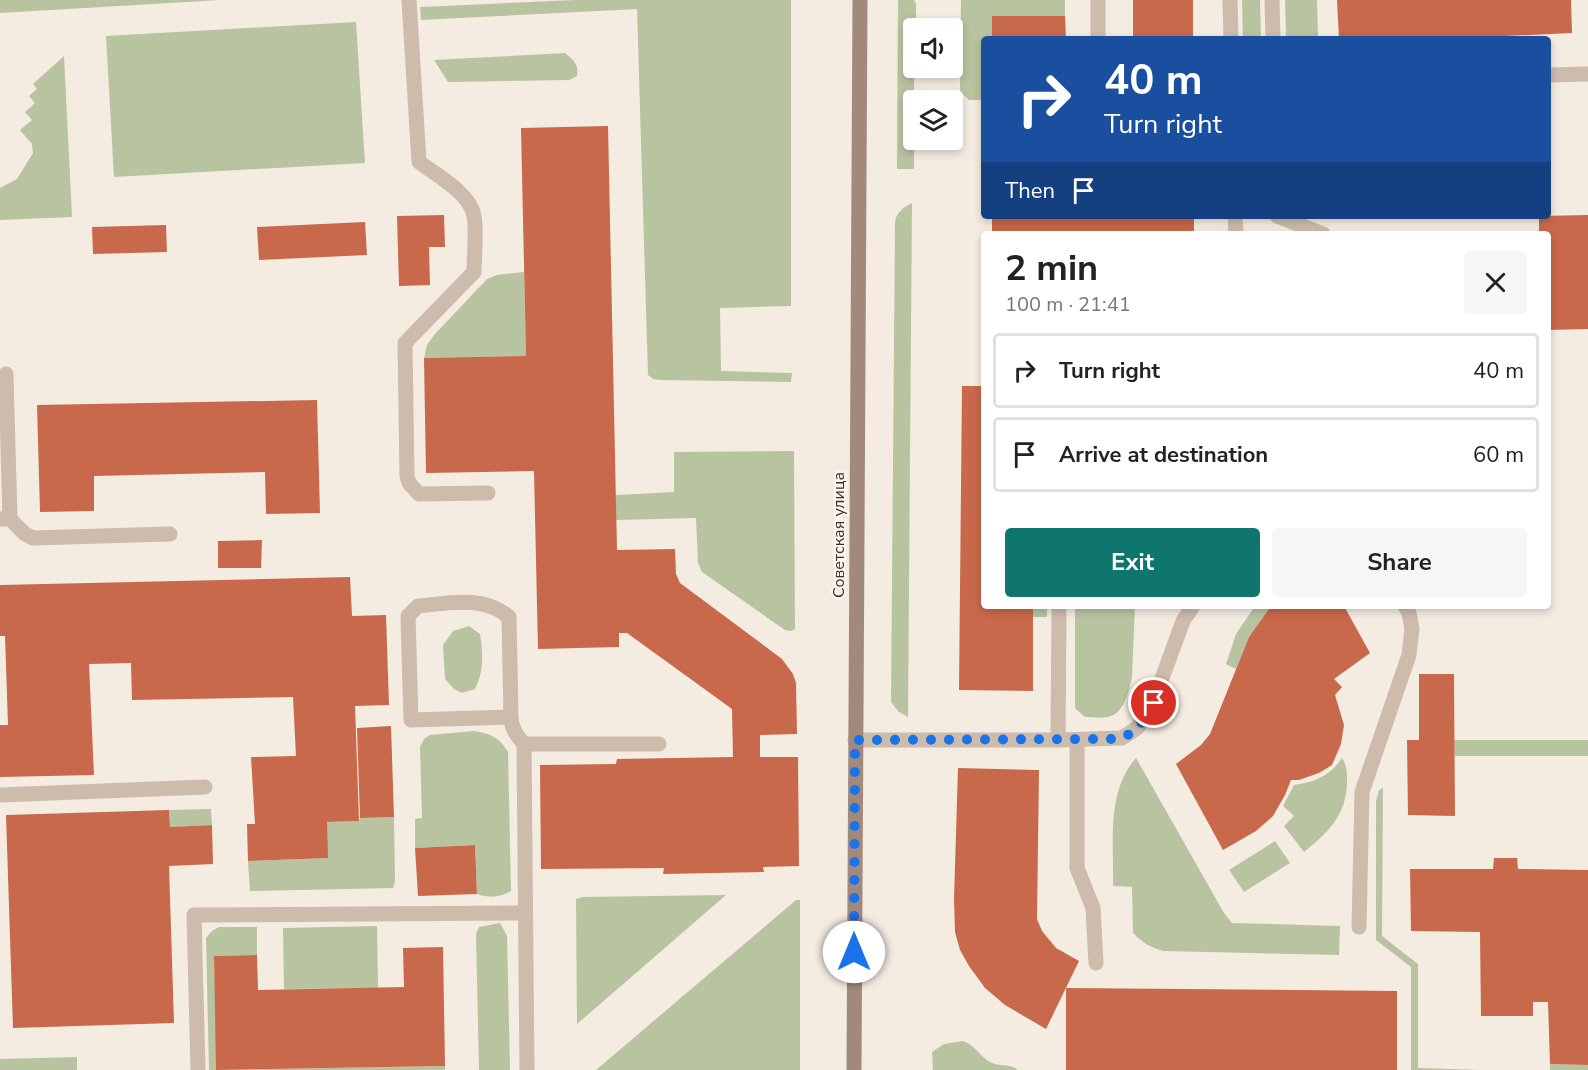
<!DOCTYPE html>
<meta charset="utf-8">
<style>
:root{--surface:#fff;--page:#f6f6f6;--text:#222;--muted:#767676;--line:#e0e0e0;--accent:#0f766e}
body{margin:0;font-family:"Nunito Sans",sans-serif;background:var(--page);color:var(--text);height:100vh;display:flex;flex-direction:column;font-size:22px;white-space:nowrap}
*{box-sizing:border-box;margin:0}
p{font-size:20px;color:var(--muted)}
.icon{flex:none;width:33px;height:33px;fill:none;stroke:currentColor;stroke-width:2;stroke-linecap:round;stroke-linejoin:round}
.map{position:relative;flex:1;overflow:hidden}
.side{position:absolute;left:981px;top:231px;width:570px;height:378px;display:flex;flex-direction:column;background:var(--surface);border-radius:6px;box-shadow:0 3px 9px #0003}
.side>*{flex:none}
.top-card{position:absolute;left:981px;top:36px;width:570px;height:183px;border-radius:6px;box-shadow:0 3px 9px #0003;background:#1a4fa0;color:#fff;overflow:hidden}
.tools{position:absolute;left:903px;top:18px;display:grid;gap:12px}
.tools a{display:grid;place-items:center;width:60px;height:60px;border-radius:6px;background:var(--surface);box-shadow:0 3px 9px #0003;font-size:30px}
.pin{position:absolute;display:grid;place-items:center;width:51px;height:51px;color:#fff;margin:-26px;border:3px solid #fff;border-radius:50%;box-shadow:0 2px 6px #0007}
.me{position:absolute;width:66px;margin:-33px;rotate:0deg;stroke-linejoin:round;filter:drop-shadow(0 0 4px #0008)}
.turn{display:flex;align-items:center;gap:21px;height:126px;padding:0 24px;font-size:27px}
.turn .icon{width:78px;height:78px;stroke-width:2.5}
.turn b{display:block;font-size:42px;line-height:51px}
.then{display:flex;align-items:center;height:57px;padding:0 24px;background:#0003;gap:12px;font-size:22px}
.round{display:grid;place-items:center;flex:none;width:63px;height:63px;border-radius:6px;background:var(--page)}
.head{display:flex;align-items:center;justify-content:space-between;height:102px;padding:0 24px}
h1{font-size:36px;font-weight:700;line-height:45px}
.action{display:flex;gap:12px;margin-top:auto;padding:12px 24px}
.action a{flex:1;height:69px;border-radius:6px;background:var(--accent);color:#fff;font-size:24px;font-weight:700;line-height:69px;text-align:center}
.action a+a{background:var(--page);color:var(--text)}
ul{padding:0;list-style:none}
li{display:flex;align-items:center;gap:18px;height:75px;margin:0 12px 9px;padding:0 12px;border:3px solid var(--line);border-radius:6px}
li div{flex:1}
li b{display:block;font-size:22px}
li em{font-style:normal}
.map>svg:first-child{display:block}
</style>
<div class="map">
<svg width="1588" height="1070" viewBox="0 0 1588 1070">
<rect width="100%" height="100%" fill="#f4ebe1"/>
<path fill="#b8c4a0" d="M 0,0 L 220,0 L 0,13 Z
M 575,0 L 791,0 L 791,306 L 720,308 L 721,371 L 792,373 L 791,382 L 661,380 L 653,379 L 648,375 L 637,9 L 421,20 L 420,7 Z
M 898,0 L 914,0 L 916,4 L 916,28 L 914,28 L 914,169 L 897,169 Z
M 961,0 L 1065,0 L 1065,16 L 993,16 L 993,39 L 984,39 L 984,100 L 969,100 L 960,92 Z
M 1242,0 L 1260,0 L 1261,39 L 1243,39 Z
M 1285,0 L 1317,0 L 1318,39 L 1286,39 Z
M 356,22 L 365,163 L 114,177 L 106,36 Z
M 565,53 C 574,60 579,65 577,76 L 569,80 L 448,82 L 434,60 Z
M 64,56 L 72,217 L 0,220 L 0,188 L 17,179 L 33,153 L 32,144 L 20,130 L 32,120 L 25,112 L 35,103 L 29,96 L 37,89 L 33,84 Z
M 912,203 L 908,717 L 899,712 L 891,702 L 895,224 C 895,214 903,207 912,203 Z
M 524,272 L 526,356 L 424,358 L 427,345 L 434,335 L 487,279 L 497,275 Z
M 794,451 L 795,629 L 791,631 L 785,630 L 702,572 L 698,563 L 696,518 L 616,520 L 616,495 L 674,492 L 674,452 Z
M 1033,606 L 1047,606 L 1047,617 L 1033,617 Z
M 1075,606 L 1135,606 L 1132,677 C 1129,690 1125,711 1111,716 C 1104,719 1093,717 1085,717 L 1075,708 Z
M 1255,606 L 1271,606 L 1249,637 L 1236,669 L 1226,664 L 1236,634 Z
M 469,626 L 480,634 C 483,653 484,671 475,689 L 462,693 L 454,689 L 445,679 L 443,645 L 453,631 Z
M 474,731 C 490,733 500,738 508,752 L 511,891 C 499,898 490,898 477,894 L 475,845 L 415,848 L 415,819 L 422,818 L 420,747 L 424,739 L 430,735 Z
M 1454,740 L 1588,740 L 1588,756 L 1455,756 Z
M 1136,758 L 1224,913 L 1232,923 L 1340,926 L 1339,955 L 1164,951 C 1151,948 1143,943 1133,933 L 1132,887 L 1113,886 C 1114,843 1106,792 1136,758 Z
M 1342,758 C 1347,765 1347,773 1347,781 C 1347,814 1329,832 1304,852 L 1284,826 L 1294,816 L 1283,806 L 1294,785 C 1315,782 1330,776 1342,758 Z
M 1383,788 L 1382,936 L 1418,964 L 1418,1068 L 1482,1070 L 1411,1070 L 1411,967 L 1376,940 L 1376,801 L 1379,790 Z
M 211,809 L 212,825 L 170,827 L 169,810 Z
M 394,817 L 395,881 L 393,888 L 250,891 L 248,861 L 327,858 L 327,822 L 359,821 L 360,818 Z
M 1275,841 L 1290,863 L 1244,892 L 1229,870 Z
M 726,895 L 577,1024 L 576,899 L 582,897 Z
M 796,900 L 800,900 L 800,1070 L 596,1070 Z
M 500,923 L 507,936 L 510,1070 L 479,1070 L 476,934 L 479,927 Z
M 377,926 L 378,988 L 284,989 L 283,928 Z
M 219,927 L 257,927 L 257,955 L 214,956 L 217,1070 L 445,1066 L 445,1070 L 209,1070 L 206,938 L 212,931 Z
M 962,1041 C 975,1044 979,1056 990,1062 C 999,1067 1010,1063 1018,1070 L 933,1070 L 932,1052 L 944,1044 Z
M 77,1057 L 77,1070 L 0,1070 L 0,1059 Z
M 1550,1064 L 1588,1065 L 1588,1070 L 1550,1070 Z"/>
<path fill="#c8694b" d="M 1133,0 L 1193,0 L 1193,39 L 1133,39 Z
M 1337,0 L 1571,0 L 1572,33 L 1439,39 L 1339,39 Z
M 992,16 L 1065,16 L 1066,39 L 992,39 Z
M 608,126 L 617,550 L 675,549 L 676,574 L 680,583 L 782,659 L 793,674 L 796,683 L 797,734 L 760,735 L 760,757 L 798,757 L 799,866 L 763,867 L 764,872 L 663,874 L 664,868 L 541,869 L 540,765 L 616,764 L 617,759 L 733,757 L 732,709 L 627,633 L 619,633 L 619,647 L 538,649 L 534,471 L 426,473 L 424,358 L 526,356 L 521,128 Z
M 444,215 L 445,247 L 429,247 L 430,285 L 399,286 L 397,216 Z
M 1588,215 L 1588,329 L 1548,330 L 1548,234 L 1539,234 L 1539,216 Z
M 992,216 L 1194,216 L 1194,234 L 992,234 Z
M 365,222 L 367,255 L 259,260 L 257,227 Z
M 166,225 L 167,252 L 93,254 L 92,227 Z
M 962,386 L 984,386 L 984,606 L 1033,606 L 1033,691 L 959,690 Z
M 317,400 L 320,513 L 266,514 L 265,472 L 94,476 L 94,511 L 40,512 L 37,405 Z
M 262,540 L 261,568 L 218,568 L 218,541 Z
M 350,577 L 352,616 L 386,615 L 389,705 L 355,706 L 359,821 L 327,822 L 328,858 L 248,861 L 247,824 L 255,824 L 251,757 L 296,756 L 293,697 L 132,700 L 131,663 L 89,664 L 94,775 L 0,777 L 0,725 L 8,725 L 5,636 L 0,636 L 0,585 Z
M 1271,606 L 1344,606 L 1370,653 L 1334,679 L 1342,687 L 1335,695 L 1344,725 L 1341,744 L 1332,765 L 1319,773 L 1299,780 L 1291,780 L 1285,795 L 1273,816 L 1256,831 L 1223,850 L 1176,764 L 1201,745 L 1210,734 L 1249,637 Z
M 1419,674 L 1454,674 L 1455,816 L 1408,815 L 1407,740 L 1419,740 Z
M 391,726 L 394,817 L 360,818 L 357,728 Z
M 958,768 L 1039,770 L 1037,919 L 1042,931 L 1056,948 L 1079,961 L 1046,1029 L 1005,1005 L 985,988 L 969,966 L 960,950 L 955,932 L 954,899 Z
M 169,810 L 170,827 L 212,825 L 213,864 L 169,866 L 174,1023 L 13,1028 L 6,815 Z
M 475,845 L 477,894 L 418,896 L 415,848 Z
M 1494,858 L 1517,858 L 1518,869 L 1588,870 L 1588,1065 L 1550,1064 L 1548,1002 L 1533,1002 L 1533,1016 L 1481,1016 L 1480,932 L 1411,931 L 1410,869 L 1493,869 Z
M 443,947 L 445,1066 L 216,1070 L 214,956 L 257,955 L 258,990 L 404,987 L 403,948 Z
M 1066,988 L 1397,991 L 1397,1070 L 1066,1070 Z"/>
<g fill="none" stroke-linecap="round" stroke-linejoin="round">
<path stroke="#cdbbac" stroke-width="15" d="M 409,0 L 419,162 C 435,174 471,194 474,216 C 477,234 474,254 474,272 L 405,343 L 407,476 L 409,483 L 419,494 L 488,493
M 1230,0 L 1231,39
M 1272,0 L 1273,39
M 1098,39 L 1098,0
M 1548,75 L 1588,74
M 1235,216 L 1236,234
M 1277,216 L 1323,234
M 6,374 L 10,519
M 0,519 L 10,519 L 25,534 L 33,538 L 170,534
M 511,717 L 411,720 L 408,616 L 418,606 C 449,603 484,595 509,617 L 511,717 C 511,728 517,736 524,744
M 855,740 L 1058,740 L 1122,738 L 1137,728 L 1145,718 L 1153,703 L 1183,621 L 1193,606
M 1058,740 L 1059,606
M 1077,740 L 1077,868 L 1093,908 L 1096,963
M 0,795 L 205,787
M 1359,927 L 1362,792 L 1409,655 L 1412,629 L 1409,613 L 1405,606
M 198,1070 L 194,915 L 525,913
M 527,1070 L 524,744 L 659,744"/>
<path stroke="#a18a7d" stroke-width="15" d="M 854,1070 L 860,0"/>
</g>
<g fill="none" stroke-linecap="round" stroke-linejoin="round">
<path stroke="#1a73e8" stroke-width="10" stroke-dasharray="0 18" d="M 854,952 L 855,740 L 1116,739 C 1135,736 1145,719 1154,703"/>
</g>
<g text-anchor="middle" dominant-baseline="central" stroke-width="5" stroke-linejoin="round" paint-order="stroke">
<g font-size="16" fill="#3b302b" stroke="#fbf5ee">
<text transform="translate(839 535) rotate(-90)">Советская улица</text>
</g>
</g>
</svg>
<div class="tools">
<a><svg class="icon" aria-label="sound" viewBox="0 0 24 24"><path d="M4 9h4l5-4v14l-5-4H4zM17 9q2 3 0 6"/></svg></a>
<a><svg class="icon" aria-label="layers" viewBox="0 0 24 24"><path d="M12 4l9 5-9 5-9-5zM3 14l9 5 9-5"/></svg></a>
</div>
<div class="pin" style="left:1154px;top:703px;background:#d93025"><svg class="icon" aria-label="arrive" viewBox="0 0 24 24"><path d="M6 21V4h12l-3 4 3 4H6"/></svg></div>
<svg class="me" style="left:854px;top:952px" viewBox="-20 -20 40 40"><circle r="19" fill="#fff"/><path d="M0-13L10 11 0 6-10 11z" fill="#1a73e8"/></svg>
<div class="top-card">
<div class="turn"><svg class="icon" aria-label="right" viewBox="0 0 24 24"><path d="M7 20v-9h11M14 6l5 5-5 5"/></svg><div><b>40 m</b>Turn right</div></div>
<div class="then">Then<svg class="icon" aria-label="arrive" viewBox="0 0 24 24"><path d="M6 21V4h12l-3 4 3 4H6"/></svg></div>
</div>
<section class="side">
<div class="head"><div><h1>2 min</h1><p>100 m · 21:41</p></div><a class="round"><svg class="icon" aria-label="close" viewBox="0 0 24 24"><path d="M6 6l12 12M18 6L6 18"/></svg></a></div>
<ul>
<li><svg class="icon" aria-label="right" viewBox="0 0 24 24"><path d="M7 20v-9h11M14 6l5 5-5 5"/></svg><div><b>Turn right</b></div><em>40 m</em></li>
<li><svg class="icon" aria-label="arrive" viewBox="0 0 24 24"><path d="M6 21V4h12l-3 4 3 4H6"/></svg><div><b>Arrive at destination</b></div><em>60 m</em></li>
</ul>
<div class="action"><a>Exit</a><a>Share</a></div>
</section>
</div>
